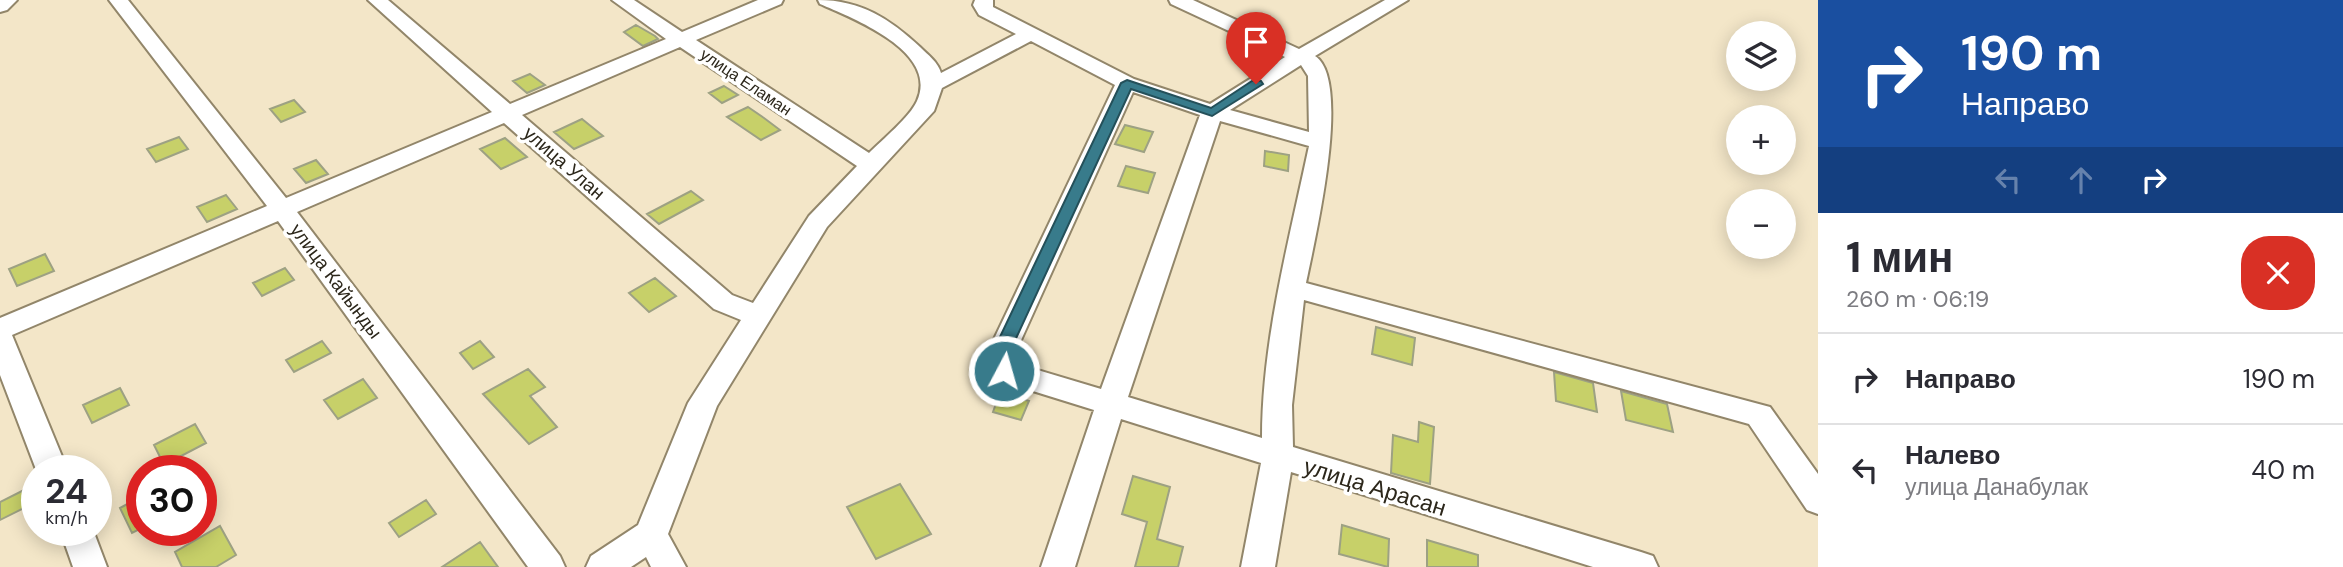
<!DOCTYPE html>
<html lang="ru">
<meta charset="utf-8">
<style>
:root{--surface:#fff;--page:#f7f7f7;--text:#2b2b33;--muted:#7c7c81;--line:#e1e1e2}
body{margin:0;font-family:"DM Sans",sans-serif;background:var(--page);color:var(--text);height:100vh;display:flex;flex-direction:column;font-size:26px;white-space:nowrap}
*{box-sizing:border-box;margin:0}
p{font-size:23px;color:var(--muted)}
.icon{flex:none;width:38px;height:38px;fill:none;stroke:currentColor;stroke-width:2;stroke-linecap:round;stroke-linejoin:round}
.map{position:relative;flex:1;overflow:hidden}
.sheet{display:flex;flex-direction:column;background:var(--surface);width:525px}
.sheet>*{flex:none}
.top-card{background:#1a4fa0;color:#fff;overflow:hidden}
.controls{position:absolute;left:1726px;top:21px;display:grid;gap:14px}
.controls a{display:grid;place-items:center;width:70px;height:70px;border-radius:50%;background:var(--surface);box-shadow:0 4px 18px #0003;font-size:35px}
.speed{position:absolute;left:21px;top:455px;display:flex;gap:14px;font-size:35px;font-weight:700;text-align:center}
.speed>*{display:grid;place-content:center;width:91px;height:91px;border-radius:50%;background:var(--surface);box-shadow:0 4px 18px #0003;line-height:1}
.speed small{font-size:18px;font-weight:400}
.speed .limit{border:10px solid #d22;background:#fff;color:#111}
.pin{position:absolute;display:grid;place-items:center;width:60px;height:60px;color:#fff;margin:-72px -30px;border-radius:50% 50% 50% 0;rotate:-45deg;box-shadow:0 0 7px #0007}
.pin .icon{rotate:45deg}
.me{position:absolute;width:77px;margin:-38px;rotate:6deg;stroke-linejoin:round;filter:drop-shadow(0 0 5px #0008)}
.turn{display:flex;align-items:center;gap:24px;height:147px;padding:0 28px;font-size:32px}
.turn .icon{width:91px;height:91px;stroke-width:2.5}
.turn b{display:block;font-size:49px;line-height:60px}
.lanes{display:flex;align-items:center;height:66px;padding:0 28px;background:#0003;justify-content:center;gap:35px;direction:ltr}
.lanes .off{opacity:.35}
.round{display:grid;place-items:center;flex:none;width:74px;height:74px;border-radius:28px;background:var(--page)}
.overview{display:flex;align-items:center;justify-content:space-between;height:119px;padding:0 28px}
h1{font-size:42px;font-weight:700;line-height:52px}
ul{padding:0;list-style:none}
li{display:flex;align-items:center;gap:21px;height:91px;padding:0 28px;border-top:2px solid var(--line)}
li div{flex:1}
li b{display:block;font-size:26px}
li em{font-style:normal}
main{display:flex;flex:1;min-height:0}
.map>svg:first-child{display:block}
</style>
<main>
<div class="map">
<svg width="1818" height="567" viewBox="0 0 1818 567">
<rect width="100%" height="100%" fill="#f3e6c8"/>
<path fill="#c7d069" stroke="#9da183" stroke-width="2" d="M 636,25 L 655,36 L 658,39 L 643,46 L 624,32 Z
M 530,74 L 545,85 L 527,93 L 513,81 Z
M 724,86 L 738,95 L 722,103 L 709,93 Z
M 294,100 L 305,112 L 281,122 L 270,109 Z
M 748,107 L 764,118 L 780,130 L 761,140 L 727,117 Z
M 582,119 L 603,136 L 574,149 L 554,132 Z
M 1125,125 L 1153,132 L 1144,152 L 1115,144 Z
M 179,137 L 188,149 L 156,162 L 147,149 Z
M 505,138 L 527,157 L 501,169 L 480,149 Z
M 1265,151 L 1289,155 L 1288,171 L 1264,166 Z
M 316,160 L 328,174 L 306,183 L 294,169 Z
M 1126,166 L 1155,173 L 1148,193 L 1118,186 Z
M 691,191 L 703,200 L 659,224 L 647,214 Z
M 226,195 L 237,209 L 207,222 L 197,207 Z
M 45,254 L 54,271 L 17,286 L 9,269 Z
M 285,268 L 294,280 L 262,296 L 253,283 Z
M 655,278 L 676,296 L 649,312 L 629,293 Z
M 1376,327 L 1415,338 L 1412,365 L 1372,354 Z
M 322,341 L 331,353 L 294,372 L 286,360 Z
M 480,341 L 494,357 L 473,369 L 460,353 Z
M 528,369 L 545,387 L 530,396 L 557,427 L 529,444 L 483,394 Z
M 1554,372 L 1593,383 L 1597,412 L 1556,401 Z
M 363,379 L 377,398 L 338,419 L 324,400 Z
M 120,388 L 129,405 L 92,423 L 83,405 Z
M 1621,391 L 1667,404 L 1673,432 L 1626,420 Z
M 1000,392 L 1029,401 L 1021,420 L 993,412 Z
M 1419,422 L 1434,427 L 1430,484 L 1391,473 L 1393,435 L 1418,442 Z
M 195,424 L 206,443 L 164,465 L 154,445 Z
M 1133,476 L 1170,487 L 1157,539 L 1183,547 L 1178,567 L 1135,567 L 1147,522 L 1122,514 Z
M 900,484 L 931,534 L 876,559 L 847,507 Z
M 28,488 L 34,503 L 0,520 L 0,502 Z
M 142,496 L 142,528 L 132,533 L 120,508 Z
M 426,500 L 436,514 L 399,537 L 389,523 Z
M 1342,525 L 1389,539 L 1388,567 L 1339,554 Z
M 220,526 L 236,555 L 216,567 L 182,567 L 175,552 Z
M 1427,540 L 1478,555 L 1478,567 L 1427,567 Z
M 480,542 L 498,567 L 442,567 Z"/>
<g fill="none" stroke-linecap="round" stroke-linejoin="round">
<defs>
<path id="minor" d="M 0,0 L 17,0 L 7,10 L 0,12 Z
M 109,0 L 128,0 L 286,198 L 492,112 L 368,0 L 388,0 L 510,104 L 666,39 L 612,0 L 634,0 L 682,32 L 758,0 L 783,0 L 781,4 L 696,40 L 869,153 C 882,140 910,117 917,101 C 939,52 855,19 820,4 L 818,0 C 861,0 890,19 920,47 C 928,55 938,62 941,73 L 1016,34 L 979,15 L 973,5 L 975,0 L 993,0 L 993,7 L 1134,79 L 1210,104 L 1285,57 L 1171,4 L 1169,0 L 1193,0 L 1299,49 L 1385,0 L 1408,0 L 1315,56 C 1353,80 1314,243 1306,283 L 1770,407 L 1818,474 L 1818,514 L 1807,510 L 1749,424 L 1304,300 L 1292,405 L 1293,447 L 1641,552 L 1653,556 L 1658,567 L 1593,567 L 1291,472 L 1275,567 L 1241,567 L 1261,463 L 1121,419 L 1075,567 L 1041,567 L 1094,410 L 994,379 L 984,360 L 1115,85 L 1031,41 L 942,88 L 934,111 L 827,227 L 717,406 L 668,534 L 686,567 L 651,567 L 646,557 L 631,567 L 586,567 L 591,556 L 638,525 L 688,403 L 741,320 L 714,309 L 504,123 L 297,212 L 560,556 L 565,567 L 528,567 L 278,221 L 12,335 L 68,471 L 37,472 L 0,375 L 0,318 L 267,206 ZM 680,47 L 857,166 L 809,216 L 753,303 L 732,295 L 522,115 ZM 1301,65 L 1308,76 L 1309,132 L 1230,110 ZM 1133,92 L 1200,115 L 1101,389 L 1014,363 L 1012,360 ZM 1220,121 L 1309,146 C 1289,241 1262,340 1262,438 L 1128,397 Z
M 60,530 L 93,530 L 107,567 L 73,567 Z"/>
</defs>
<use href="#minor" stroke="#92866a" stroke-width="4"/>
<use href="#minor" fill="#fff" fill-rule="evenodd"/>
</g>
<path fill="#387b8b" stroke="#24505a" stroke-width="2" d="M 1127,80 L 1211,108 L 1252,81 L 1261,81 L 1263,84 L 1212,116 L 1131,89 L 1006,360 L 1012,371 L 1010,376 L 997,376 L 989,360 L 1121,83 Z"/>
<g text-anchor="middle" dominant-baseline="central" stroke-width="7" stroke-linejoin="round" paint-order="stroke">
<g font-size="16" fill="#2c271b" stroke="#fff">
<text transform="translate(746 82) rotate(34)">улица Еламан</text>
</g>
<g font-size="19" fill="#2c271b" stroke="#fff">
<text transform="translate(564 163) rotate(41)">улица Улан</text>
<text transform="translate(336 281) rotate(53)">улица Кайынды</text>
</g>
<g font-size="23" fill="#2c271b" stroke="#fff">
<text transform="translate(1375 487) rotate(17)">улица Арасан</text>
</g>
</g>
</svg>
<div class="controls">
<a><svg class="icon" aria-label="layers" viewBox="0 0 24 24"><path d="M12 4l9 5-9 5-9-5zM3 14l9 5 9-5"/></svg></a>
<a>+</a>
<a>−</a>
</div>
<div class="speed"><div>24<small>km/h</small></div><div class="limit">30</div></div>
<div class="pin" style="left:1256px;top:84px;background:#d93025"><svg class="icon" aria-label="arrive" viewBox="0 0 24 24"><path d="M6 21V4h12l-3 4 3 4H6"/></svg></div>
<svg class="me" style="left:1004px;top:371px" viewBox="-20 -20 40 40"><circle r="17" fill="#387b8b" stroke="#fff" stroke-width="3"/><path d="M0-11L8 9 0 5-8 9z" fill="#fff"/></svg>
</div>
<section class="sheet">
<div class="top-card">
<div class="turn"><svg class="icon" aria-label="right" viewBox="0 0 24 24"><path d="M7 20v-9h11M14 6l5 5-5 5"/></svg><div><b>190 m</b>Направо</div></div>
<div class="lanes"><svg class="icon off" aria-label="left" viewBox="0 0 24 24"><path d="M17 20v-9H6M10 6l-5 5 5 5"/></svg><svg class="icon off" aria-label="ahead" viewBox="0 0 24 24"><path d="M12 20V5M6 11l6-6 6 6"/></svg><svg class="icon" aria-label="right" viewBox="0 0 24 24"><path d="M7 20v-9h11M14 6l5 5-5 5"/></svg></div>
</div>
<div class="overview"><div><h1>1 мин</h1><p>260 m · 06:19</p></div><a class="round" style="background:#d93025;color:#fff"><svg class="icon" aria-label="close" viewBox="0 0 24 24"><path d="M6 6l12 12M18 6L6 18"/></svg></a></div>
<ul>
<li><svg class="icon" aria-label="right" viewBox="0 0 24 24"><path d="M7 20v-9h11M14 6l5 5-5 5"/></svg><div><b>Направо</b></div><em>190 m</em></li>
<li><svg class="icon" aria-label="left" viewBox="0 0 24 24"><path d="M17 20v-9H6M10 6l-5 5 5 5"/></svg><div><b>Налево</b><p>улица Данабулак</p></div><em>40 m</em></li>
</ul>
</section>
</main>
